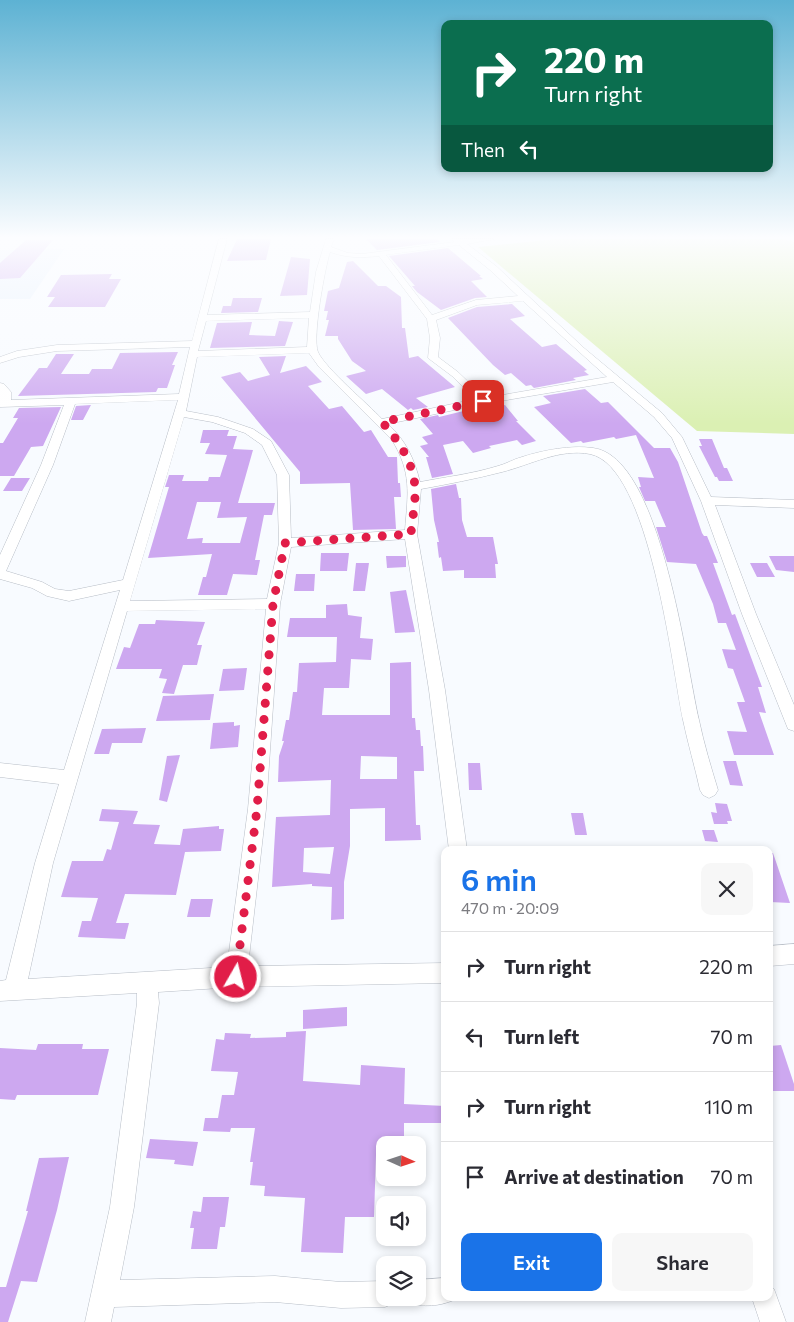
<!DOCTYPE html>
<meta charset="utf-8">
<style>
:root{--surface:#fff;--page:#f7f7f7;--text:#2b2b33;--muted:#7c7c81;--line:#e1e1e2;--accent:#1a73e8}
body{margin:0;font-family:Commissioner,sans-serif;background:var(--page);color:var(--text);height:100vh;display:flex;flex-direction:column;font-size:19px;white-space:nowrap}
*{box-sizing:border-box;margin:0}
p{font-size:16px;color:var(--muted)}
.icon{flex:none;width:28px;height:28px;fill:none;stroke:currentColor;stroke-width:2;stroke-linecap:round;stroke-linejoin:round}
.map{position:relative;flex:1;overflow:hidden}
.drawer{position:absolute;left:441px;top:846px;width:332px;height:455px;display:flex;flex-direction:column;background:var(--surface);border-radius:10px;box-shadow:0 2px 8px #0003}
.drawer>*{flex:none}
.guide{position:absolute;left:441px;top:20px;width:332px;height:152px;border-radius:10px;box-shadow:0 2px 8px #0003;background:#0b6e4f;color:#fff;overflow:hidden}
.needle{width:32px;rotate:93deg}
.controls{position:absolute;left:376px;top:1136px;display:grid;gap:10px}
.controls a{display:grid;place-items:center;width:50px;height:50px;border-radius:10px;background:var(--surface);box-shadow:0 2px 8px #0003;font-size:25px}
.pin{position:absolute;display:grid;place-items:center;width:42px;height:42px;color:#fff;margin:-21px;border-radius:10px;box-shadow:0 2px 8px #0006}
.me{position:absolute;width:55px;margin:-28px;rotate:8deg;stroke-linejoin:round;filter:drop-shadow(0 0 4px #0008)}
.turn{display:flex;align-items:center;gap:18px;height:105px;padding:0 20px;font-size:22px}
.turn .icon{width:65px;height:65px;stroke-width:2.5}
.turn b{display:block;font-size:35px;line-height:42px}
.then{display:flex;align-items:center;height:48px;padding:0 20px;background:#0003;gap:10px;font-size:19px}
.round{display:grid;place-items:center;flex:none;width:52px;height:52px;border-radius:10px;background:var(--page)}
.head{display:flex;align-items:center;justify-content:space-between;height:85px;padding:0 20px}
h1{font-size:30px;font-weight:600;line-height:38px;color:var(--accent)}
.primary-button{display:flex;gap:10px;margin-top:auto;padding:10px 20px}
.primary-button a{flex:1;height:58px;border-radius:10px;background:var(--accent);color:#fff;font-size:20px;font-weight:600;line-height:58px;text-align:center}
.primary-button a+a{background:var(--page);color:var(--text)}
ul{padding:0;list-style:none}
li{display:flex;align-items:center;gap:15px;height:70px;padding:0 20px;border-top:1px solid var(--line)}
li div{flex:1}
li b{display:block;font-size:19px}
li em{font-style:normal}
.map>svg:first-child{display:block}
</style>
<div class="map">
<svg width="794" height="1322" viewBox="0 0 794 1322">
<rect width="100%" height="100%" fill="#f8fbff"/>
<path fill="#e8f1fd" d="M 64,249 L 30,299 L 0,299 L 0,250 Z"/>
<path fill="#dbf0b3" d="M 555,239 L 785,239 L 794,242 L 794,434 L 697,431 L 478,247 Z"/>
<path fill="#cda8f0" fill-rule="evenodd" d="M 237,239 L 271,239 L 266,260 L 227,261 Z
M 366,239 L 437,239 L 440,242 L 377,250 Z
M 26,240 L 53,240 L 20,278 L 0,279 L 0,263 Z
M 448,248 L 481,276 L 479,276 L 483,279 L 471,281 L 487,297 L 475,298 L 441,310 L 417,292 L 412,286 L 415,286 L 389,256 Z
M 291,257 L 310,259 L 307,295 L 280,296 Z
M 353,261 L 378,286 L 386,286 L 401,297 L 402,328 L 405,328 L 409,358 L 418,356 L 455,387 L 416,398 L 428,407 L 413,410 L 411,408 L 408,410 L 382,389 L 366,394 L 346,376 L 366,371 L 352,361 L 338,339 L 338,336 L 325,336 L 329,320 L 326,320 L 328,311 L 324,311 L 328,291 L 339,288 L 347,262 Z
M 112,274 L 109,279 L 121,279 L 105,307 L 48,307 L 55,297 L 47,297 L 61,275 Z
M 233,298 L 262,298 L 258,312 L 221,313 L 223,306 L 231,306 Z
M 512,304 L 525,316 L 510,319 L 542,347 L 556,344 L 587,370 L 584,371 L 589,375 L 573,378 L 576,380 L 534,388 L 531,385 L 526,386 L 511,373 L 505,375 L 493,365 L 448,318 L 477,307 Z
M 279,321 L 293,322 L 285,346 L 210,348 L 217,323 L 252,322 L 249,335 L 275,336 Z
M 178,352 L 172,365 L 175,365 L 167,388 L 158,388 L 156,392 L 18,396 L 39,368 L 47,368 L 56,354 L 74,354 L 61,374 L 89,374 L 92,369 L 112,369 L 120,353 Z
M 286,356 L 280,373 L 306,366 L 322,382 L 308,386 L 329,409 L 342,406 L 364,432 L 371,430 L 388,457 L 397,457 L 398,483 L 400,483 L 401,497 L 394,497 L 396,529 L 353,530 L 350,483 L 300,484 L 300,472 L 221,377 L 240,372 L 248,381 L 270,375 L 259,357 Z
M 585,389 L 601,403 L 608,402 L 654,448 L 670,448 L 678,462 L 702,533 L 704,536 L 707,536 L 718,563 L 713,563 L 732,615 L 735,614 L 762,687 L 758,687 L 766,713 L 759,712 L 774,755 L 734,755 L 727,731 L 747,732 L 737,702 L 745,702 L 733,669 L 728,668 L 722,649 L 736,650 L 726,623 L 718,623 L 713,604 L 696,564 L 667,562 L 656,527 L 666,527 L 655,501 L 645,501 L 639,487 L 641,487 L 638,477 L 654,478 L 636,435 L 616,439 L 614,437 L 583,443 L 581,441 L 571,443 L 534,407 L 551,403 L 543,396 Z
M 91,405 L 83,420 L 71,420 L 76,406 Z
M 505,405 L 518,421 L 516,421 L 536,441 L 522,445 L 517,440 L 489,446 L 491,448 L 473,453 L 463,441 L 443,445 L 453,474 L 432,478 L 426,457 L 429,457 L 420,446 L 428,444 L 422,437 L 433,434 L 420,419 L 438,415 L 439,417 L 480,407 L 483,409 Z
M 61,407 L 43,446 L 31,447 L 14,476 L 0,476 L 0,443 L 3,443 L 18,418 L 13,418 L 19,408 Z
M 203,430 L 229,430 L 227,436 L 237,436 L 233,449 L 253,450 L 238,503 L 275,503 L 272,515 L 264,515 L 255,560 L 260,560 L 257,575 L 233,574 L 227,595 L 198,595 L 203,577 L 206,577 L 212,554 L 148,558 L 169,487 L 165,487 L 169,475 L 184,475 L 182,481 L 208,481 L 209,477 L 220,477 L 227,455 L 205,454 L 210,443 L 200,443 ZM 197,502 L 221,502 L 217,518 L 247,517 L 240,543 L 202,543 L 203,538 L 187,539 Z
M 699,439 L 712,439 L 724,468 L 727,468 L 733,481 L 719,481 L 717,477 L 715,477 L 699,446 L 702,446 Z
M 11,478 L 30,478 L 22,491 L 3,491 Z
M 456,484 L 459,498 L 461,498 L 462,520 L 467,537 L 493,537 L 498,564 L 495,564 L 496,578 L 464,578 L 464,570 L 443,571 L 441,557 L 439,558 L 437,542 L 439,542 L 434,520 L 431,489 Z
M 321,553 L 349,553 L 347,571 L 320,571 Z
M 386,556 L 406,556 L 406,567 L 387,568 Z
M 769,556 L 794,556 L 794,572 L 776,570 Z
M 356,563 L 369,563 L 365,591 L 353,591 Z
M 750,563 L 767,563 L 775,577 L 757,577 Z
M 296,574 L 315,574 L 314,591 L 294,591 Z
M 406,590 L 415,632 L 395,633 L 390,592 Z
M 347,604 L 348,615 L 362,617 L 360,638 L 373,639 L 371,660 L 351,659 L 349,688 L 324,688 L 322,715 L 390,715 L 390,663 L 411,662 L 412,718 L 415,718 L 416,730 L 420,730 L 421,746 L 423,746 L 424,771 L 414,771 L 416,825 L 420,825 L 421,840 L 385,841 L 385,808 L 350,809 L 350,846 L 344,882 L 344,919 L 331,920 L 332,887 L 312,886 L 312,884 L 272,887 L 274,850 L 276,817 L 330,815 L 331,780 L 278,782 L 279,756 L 284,741 L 282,741 L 286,720 L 289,720 L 293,692 L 297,692 L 299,663 L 336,662 L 337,637 L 287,637 L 290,618 L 326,618 L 326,605 ZM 361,756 L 397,757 L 397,779 L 360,779 ZM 334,847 L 330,874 L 303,872 L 304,848 Z
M 156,620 L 205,622 L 197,645 L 202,645 L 197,665 L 183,665 L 174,694 L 162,693 L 167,679 L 159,678 L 162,669 L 116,669 L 124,647 L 130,648 L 139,624 L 155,624 Z
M 247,668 L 244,690 L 219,691 L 223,669 Z
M 214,694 L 210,720 L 156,721 L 163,696 Z
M 234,722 L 234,726 L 240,725 L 238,747 L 210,749 L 213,723 Z
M 146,728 L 142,743 L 112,743 L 109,754 L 94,754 L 102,729 Z
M 180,755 L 167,802 L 159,800 L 167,756 Z
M 723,761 L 736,761 L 743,786 L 730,785 Z
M 468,763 L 480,763 L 482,790 L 469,790 Z
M 715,803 L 727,804 L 732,821 L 727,821 L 728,824 L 714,824 L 711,812 L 717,813 Z
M 102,809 L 138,811 L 133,824 L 160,825 L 154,844 L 180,845 L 183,829 L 219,826 L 219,829 L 224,829 L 221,851 L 185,852 L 176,895 L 125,894 L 116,923 L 129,923 L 125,939 L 78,937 L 82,921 L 91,921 L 98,898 L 61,897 L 72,861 L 103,861 L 107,849 L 111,850 L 119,822 L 99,821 Z
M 571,813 L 583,813 L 587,835 L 575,835 Z
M 702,830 L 714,830 L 718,842 L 705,841 Z
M 770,853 L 773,853 L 790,903 L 770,902 Z
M 191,899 L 213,899 L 210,917 L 187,917 Z
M 347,1007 L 347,1026 L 303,1029 L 303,1010 Z
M 306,1031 L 303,1081 L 360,1085 L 361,1065 L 405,1068 L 404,1104 L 445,1106 L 445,1123 L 404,1123 L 404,1145 L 385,1145 L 385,1155 L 376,1155 L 374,1217 L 345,1217 L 343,1253 L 301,1252 L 305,1198 L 264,1196 L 265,1186 L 250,1185 L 253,1162 L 250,1162 L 255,1128 L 231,1128 L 230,1132 L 203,1131 L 205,1118 L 218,1118 L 222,1095 L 234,1095 L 238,1072 L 211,1071 L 216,1039 L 224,1040 L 225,1033 L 251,1034 L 250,1038 L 286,1037 L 286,1032 Z
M 38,1044 L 83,1044 L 82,1049 L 109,1049 L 98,1095 L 17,1095 L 15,1100 L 0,1099 L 0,1048 L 36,1050 Z
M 781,1045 L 794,1084 L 794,1091 L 770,1091 L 770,1046 Z
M 150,1139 L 198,1142 L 193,1166 L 174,1164 L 175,1160 L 146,1158 Z
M 69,1157 L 57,1210 L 37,1282 L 21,1281 L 8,1322 L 0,1322 L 0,1287 L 6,1287 L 28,1211 L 26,1211 L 39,1158 Z
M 203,1197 L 229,1197 L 225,1227 L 220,1227 L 217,1249 L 191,1249 L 194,1228 L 190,1228 L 193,1211 L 201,1212 Z"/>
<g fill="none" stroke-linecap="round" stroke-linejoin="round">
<defs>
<path id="minor" d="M 219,239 L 227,239 L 207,315 L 310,312 L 316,272 L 326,239 L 334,239 L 331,247 L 348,253 L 362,254 L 454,242 L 452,239 L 494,239 L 467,244 L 496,266 L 584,348 L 662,413 L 682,437 L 711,497 L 794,500 L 794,508 L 715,505 L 756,614 L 794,705 L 794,731 L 788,729 L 742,614 L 701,501 L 672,438 L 654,417 L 613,382 L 483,404 L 388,424 C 406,441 414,458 420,482 C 446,477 472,474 498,466 C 506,464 514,459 522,457 C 544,450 571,445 593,448 C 661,456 686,665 699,720 C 704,744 711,767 718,790 L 715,795 L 709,798 L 703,795 L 700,790 C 695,767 688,744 683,720 C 672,668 650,466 590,454 C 560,448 530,465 502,472 C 475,479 448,484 421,489 L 417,534 L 445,690 L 467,850 L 449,850 L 429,690 L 405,539 L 291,547 L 280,604 L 266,809 L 248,966 L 445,963 L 445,983 L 236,987 L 158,992 L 159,1003 L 134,1207 L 120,1280 L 275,1276 L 341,1282 L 385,1281 L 385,1298 L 397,1298 L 394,1303 L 385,1307 L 341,1308 L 275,1302 L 114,1307 L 111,1322 L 85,1322 L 110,1207 L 137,1003 L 137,993 L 0,1001 L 0,981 L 6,980 L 35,863 L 59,784 L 0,777 L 0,763 L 64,770 L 120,590 L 69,601 L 47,596 L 32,588 L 0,579 L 0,555 L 41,465 L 64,405 L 0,407 L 0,383 L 4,384 L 11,392 L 11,400 L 179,394 L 190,347 L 57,351 L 19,357 L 0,363 L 0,357 L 17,351 L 57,345 L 192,341 ZM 459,245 L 490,270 L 518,296 L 476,300 L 432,315 L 386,255 ZM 330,252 C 347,258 361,258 379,256 L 427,319 L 430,338 L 428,358 L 452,376 L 476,399 L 382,419 C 367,403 326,369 318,352 C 312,338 325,268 330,252 ZM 523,301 L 607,377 L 485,398 L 458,372 L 438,357 L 440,338 L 436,320 L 477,305 ZM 309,318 L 307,347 L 198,351 L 206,321 ZM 309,353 L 319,367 L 392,440 C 412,473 408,493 405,530 L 291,538 L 289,475 L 271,441 L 253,429 L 218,417 L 186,411 L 197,357 ZM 178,400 L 123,580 L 69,591 L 55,589 L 42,582 L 6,571 L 53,465 L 75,404 ZM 184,417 L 212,422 L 245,433 L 262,445 L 277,475 L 279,543 L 267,599 L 130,601 ZM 266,609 L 248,809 L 227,967 L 28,979 L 53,863 L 127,611 Z
M 794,944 L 794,964 L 770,966 L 770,946 Z
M 445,1278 L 445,1298 L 456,1298 L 454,1300 C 440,1306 423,1308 409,1302 L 407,1298 L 418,1298 L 418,1280 Z
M 770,1287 L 774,1289 L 786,1322 L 760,1322 L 752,1298 L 770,1298 Z"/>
</defs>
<use href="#minor" stroke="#b7bdc6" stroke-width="1"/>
<use href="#minor" fill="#fff" fill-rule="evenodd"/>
</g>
<linearGradient id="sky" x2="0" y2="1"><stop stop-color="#5db2d3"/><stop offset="0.56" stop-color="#fcfdff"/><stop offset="1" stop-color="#fcfdff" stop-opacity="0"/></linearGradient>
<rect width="794" height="424" fill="url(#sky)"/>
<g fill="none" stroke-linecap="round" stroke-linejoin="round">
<path stroke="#e11d48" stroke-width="9" stroke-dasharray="0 16.2" d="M 236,977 L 257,809 L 273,604 L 285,543 L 411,534 C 412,519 416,502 415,487 C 413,461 398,440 382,422 L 483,401"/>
</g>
</svg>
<div class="controls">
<a><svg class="needle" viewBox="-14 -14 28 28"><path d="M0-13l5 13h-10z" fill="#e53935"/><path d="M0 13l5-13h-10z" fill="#7c7c81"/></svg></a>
<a><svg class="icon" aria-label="sound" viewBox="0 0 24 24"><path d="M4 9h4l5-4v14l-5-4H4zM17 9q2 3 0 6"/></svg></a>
<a><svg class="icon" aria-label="layers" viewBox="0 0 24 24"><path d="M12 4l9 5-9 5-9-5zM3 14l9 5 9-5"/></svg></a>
</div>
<div class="pin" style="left:483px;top:401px;background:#d93025"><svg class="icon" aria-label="arrive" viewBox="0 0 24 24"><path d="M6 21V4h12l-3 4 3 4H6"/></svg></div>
<svg class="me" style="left:236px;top:977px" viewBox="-20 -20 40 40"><circle r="17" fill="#e11d48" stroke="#fff" stroke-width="3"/><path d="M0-11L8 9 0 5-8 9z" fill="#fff"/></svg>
<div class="guide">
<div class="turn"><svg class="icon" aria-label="right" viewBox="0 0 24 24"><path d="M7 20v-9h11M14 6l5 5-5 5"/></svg><div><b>220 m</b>Turn right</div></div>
<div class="then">Then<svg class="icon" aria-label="left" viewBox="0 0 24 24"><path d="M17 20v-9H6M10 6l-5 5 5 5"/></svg></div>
</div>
<section class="drawer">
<div class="head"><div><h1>6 min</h1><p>470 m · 20:09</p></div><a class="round"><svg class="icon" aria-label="close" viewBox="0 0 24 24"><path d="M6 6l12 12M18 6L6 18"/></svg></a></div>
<ul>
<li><svg class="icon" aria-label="right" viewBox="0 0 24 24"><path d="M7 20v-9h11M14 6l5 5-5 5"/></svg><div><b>Turn right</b></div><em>220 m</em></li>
<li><svg class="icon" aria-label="left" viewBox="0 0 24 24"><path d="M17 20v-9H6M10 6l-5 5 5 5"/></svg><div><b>Turn left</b></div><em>70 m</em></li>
<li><svg class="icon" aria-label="right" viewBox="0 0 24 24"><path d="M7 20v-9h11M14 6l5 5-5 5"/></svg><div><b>Turn right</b></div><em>110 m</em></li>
<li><svg class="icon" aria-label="arrive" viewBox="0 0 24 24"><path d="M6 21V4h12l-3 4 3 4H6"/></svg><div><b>Arrive at destination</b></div><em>70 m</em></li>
</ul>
<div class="primary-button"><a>Exit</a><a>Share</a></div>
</section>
</div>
